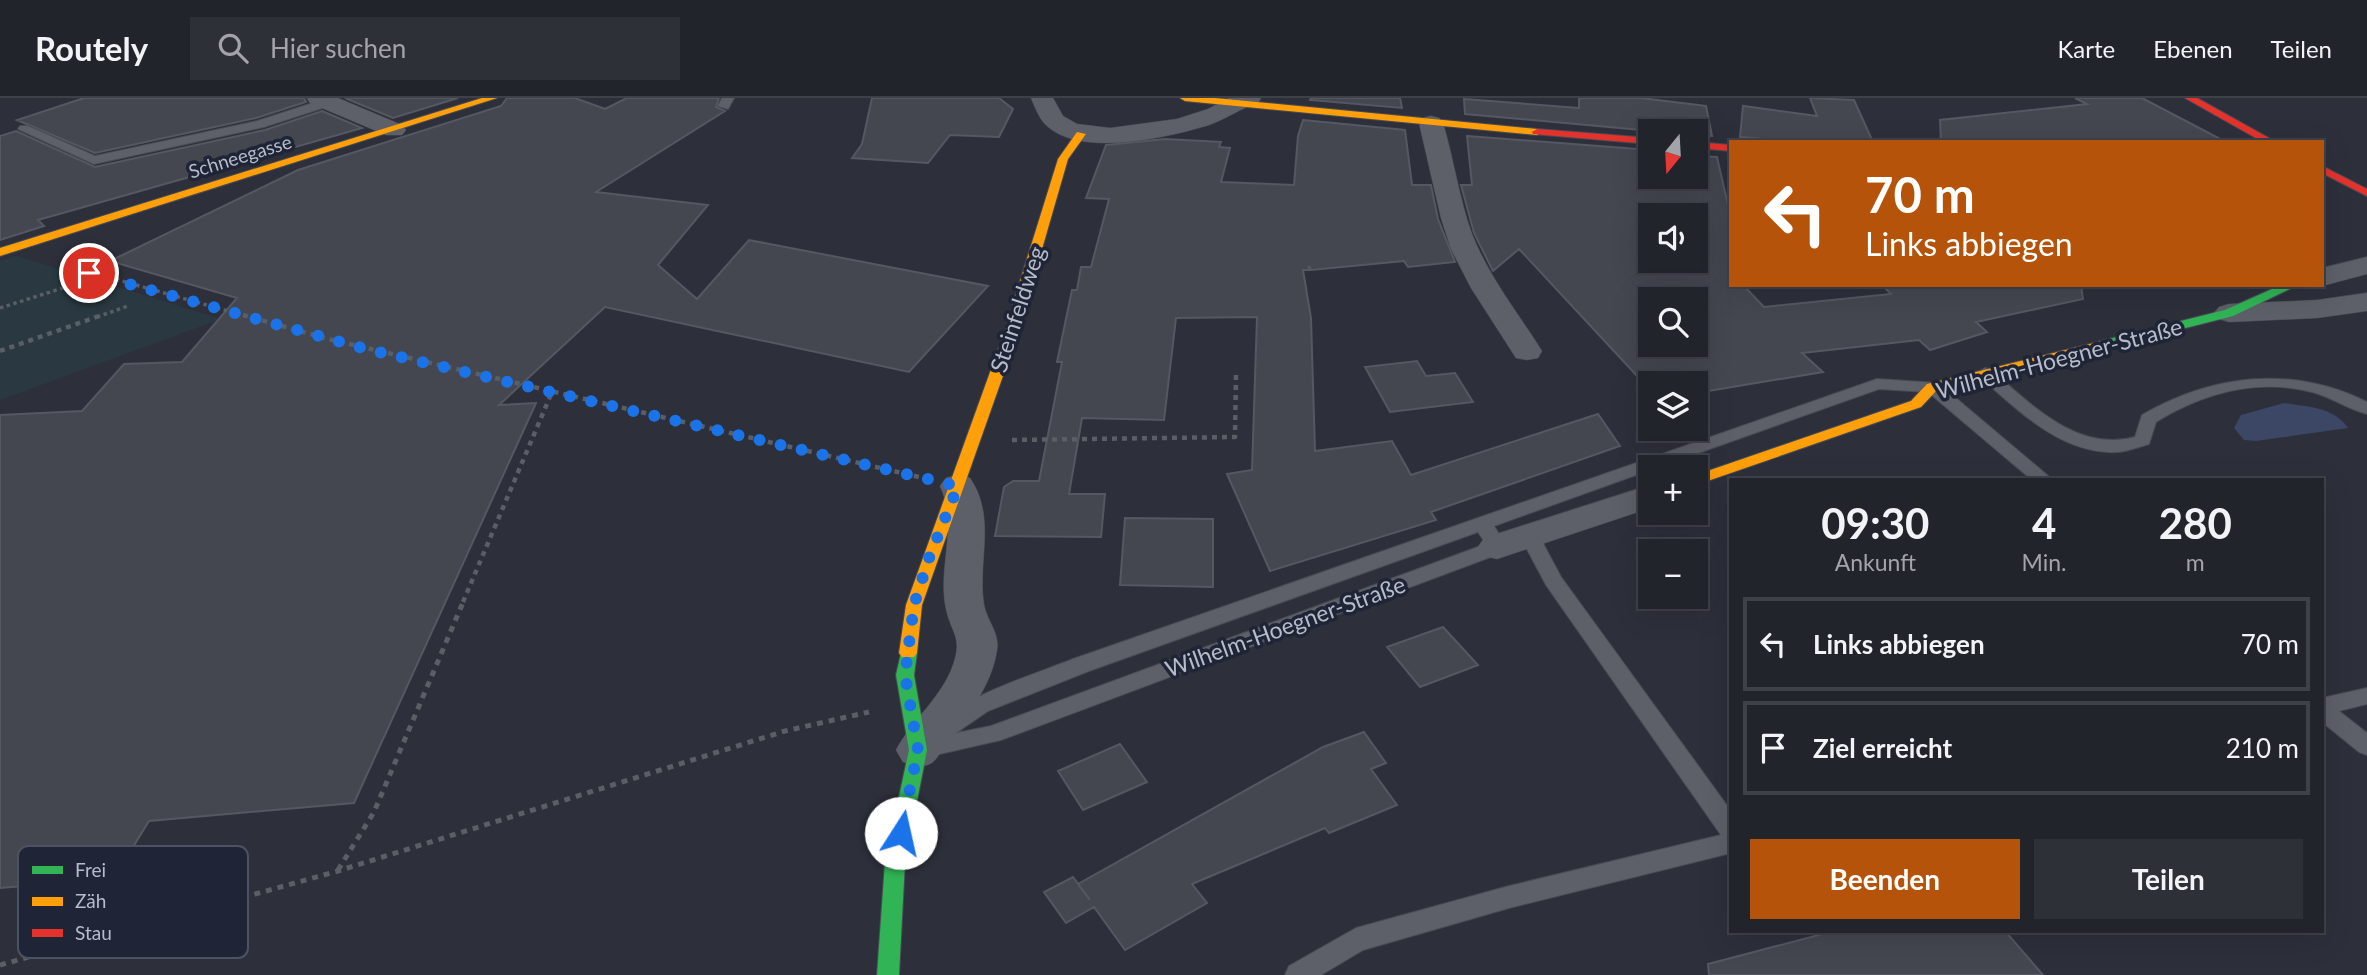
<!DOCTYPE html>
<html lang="de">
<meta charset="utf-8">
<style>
:root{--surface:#22242c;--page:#2e3038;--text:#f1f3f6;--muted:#a2a4a9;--line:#3f4148;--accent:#b45309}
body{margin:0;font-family:Lato,sans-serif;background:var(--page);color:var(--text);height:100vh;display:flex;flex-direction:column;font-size:26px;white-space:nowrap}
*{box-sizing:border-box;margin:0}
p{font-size:23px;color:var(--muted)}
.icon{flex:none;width:38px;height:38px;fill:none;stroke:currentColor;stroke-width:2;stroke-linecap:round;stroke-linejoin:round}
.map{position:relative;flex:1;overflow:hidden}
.details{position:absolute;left:1729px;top:380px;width:595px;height:455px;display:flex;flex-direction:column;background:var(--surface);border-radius:0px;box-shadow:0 7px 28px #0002,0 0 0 2px var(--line)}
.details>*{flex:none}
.guide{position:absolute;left:1729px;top:42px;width:595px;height:147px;border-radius:0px;box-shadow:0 7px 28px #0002,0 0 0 2px var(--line);background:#b45309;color:#fff;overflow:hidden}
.needle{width:46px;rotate:198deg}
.controls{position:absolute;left:1638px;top:21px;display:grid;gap:14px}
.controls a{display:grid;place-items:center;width:70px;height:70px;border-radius:0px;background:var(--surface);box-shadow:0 7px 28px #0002,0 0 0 2px var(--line);font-size:35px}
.pin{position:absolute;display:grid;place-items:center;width:60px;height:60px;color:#fff;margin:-30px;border:4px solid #fff;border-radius:50%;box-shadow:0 2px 7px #0007}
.me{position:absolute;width:77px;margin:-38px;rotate:10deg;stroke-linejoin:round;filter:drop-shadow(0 0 5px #0008)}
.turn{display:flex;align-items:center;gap:24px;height:147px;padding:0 21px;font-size:32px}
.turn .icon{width:91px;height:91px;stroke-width:2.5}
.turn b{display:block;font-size:49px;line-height:60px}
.eta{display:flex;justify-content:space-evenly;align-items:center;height:119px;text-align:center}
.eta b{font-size:42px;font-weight:700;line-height:49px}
.action{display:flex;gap:14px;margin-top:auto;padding:14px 21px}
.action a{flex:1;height:80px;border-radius:0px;background:var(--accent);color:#fff;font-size:28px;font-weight:700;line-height:80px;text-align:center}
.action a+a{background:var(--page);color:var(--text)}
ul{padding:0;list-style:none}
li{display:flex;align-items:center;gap:21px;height:94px;margin:0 14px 10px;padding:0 7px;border:4px solid var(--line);border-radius:0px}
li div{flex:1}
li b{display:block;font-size:26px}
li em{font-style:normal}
header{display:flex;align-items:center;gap:42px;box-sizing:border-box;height:98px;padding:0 35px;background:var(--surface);border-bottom:2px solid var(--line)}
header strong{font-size:33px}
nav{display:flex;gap:38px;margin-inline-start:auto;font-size:24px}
.search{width:490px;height:63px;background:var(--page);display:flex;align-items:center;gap:18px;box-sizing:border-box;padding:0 24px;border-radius:0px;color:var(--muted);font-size:26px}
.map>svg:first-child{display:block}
</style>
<header>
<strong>Routely</strong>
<div class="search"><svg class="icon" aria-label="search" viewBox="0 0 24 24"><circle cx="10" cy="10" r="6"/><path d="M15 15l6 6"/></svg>Hier suchen</div>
<nav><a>Karte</a><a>Ebenen</a><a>Teilen</a></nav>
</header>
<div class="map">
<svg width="2367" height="877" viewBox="0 0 2367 877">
<rect width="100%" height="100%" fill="#2d303b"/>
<path fill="#2a3941" d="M 17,158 L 221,221 L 0,302 L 0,163 Z"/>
<path fill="#3c4665" d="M 2284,305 C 2308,309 2334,309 2348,330 L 2256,343 L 2244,342 L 2234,330 L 2241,317 Z"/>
<path fill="#444750" stroke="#545863" stroke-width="2" fill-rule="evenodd" d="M 84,0 L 304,0 L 306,4 L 256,20 L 95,55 L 17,22 Z
M 345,0 L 458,0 L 393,20 Z
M 507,0 L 575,0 L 605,11 L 627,0 L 719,0 L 716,9 L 725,13 L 596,94 L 708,107 L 658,167 L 697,201 L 749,142 L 988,188 L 909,274 L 605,209 L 499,307 L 536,305 L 354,705 L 149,723 L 114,780 L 0,790 L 0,317 L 82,313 L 124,266 L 182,264 L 237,200 L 110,163 L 298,72 L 501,8 Z
M 872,0 L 999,0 L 1013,11 L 999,39 L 950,37 L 928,65 L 852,60 L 862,46 Z
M 1311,0 L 1400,0 L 1402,10 L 1310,2 Z
M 1579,0 L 1641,0 L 1706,8 L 1712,38 L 1696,37 L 1696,33 L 1652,33 L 1465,16 L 1464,1 L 1579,10 Z
M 1810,0 L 1854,2 L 1873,44 L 1803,44 L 1740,39 L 1743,8 L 1817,18 Z
M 2075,0 L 2142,0 L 2226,44 L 1941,44 L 1940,22 L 2087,6 Z
M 322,13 L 362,30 L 38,122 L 44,128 L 0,142 L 0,38 L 16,33 L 95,69 L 265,32 Z
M 1303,22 L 1405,32 L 1412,87 L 1431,87 L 1438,121 L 1455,164 L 1408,169 L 1404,163 L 1311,172 L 1309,168 L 1309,172 L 1303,172 L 1311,220 L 1315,353 L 1392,343 L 1411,377 L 1598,316 L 1620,348 L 1431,414 L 1436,422 L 1270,473 L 1227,376 L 1252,372 L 1257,219 L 1176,220 L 1164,322 L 1082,320 L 1069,396 L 1105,396 L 1101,439 L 995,438 L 1004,389 L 1013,383 L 1039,383 L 1062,264 L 1057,264 L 1072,192 L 1077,192 L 1081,169 L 1091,169 L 1109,101 L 1086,100 L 1106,47 L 1165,41 L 1221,44 L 1219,49 L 1230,50 L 1221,84 L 1294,87 L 1298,38 Z
M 1467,38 L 1650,52 L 1650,79 L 1696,79 L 1696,58 L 1717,59 L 1731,120 L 1731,187 L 1743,187 L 1764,209 L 1891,196 L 1882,187 L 2081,187 L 2083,201 L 1976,224 L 1987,234 L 1930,252 L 1919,242 L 1802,255 L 1823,274 L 1696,295 L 1696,285 L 1650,285 L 1650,292 L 1519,151 L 1493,173 L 1474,135 L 1461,87 L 1472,87 ZM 1650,117 L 1696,117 L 1696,163 L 1650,163 ZM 1650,201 L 1696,201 L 1696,247 L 1650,247 Z
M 1417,263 L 1426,278 L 1455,275 L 1473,304 L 1390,314 L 1365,269 Z
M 1125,420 L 1213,421 L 1213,489 L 1120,487 Z
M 1443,529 L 1478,567 L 1420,589 L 1387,549 Z
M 1364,634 L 1386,665 L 1371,671 L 1397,707 L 1329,735 L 1325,730 L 1192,786 L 1207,805 L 1125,852 L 1094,809 L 1066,825 L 1044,794 L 1073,779 L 1090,802 L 1078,786 L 1323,649 Z
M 1120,646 L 1147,684 L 1083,712 L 1058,673 Z
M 1834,833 L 2005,833 L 2043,877 L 1709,877 L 1708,866 Z"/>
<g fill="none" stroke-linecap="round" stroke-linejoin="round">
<defs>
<path id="lane" d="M 328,0 L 334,4 L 332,7 L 264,29 L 94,66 L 18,31 L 20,28 L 28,28 L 95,58 L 257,23 Z
M 722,0 L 734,0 L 728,11 L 718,8 Z
M 1985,270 L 1991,272 C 2031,306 2077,355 2135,339 L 2142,317 C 2213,276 2292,267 2367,304 L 2367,316 C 2348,311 2331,299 2312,294 C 2257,280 2203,295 2156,324 L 2149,346 C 2139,349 2128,353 2118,354 C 2062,357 2019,313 1979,278 L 1977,275 Z
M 1877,281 L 1938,285 L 2053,382 L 2032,382 L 1928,294 L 1879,291 L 1659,369 L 1650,369 L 1650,372 L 1494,428 L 1507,449 L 1504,454 L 1001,642 L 922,660 L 914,657 L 911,651 L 914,645 L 950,636 L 943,634 L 940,628 C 955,600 1042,574 1073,561 ZM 1478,434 L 1486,446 L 991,628 L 956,635 L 988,613 L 1089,573 Z
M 1530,432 L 1537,434 L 1561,479 L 1731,713 L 1731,755 L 1509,810 L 1363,852 L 1321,877 L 1285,877 L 1289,868 L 1356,830 L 1509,788 L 1721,737 L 1546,487 L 1520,438 L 1523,434 Z
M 2367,590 L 2367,606 L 2339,613 L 2367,635 L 2367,657 L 2359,654 L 2322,624 L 2322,600 Z"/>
<path id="street" d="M 307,0 L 338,0 L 402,27 L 406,32 L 402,37 L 386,37 L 310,5 Z
M 1031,0 L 1053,0 L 1063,18 L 1077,26 L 1110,30 L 1177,21 L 1208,11 L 1229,0 L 1261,0 L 1258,5 C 1241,10 1226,21 1209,27 C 1169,39 1082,60 1047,28 C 1039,21 1035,9 1031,0 Z
M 1431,18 L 1439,20 L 1443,25 C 1454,62 1459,100 1472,136 C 1489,179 1518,215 1542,253 L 1538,260 L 1527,262 L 1516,260 L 1471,190 L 1451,151 L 1441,120 L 1419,25 L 1423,20 Z
M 2367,159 L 2367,176 L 2322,188 L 2321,187 L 2322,170 Z
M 2367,195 L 2367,213 L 2317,220 L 2229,224 L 2219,221 L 2214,215 L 2219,209 L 2229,206 L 2317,202 Z
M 958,377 L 970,380 C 997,420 977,463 984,507 C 987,523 1000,535 997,552 C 992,587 967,619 946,646 C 942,651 938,660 933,664 C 924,671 913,667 903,664 L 896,652 C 912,622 942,599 953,567 C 963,539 951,535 946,511 C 937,469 959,428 940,388 L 946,380 Z
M 1650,387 L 1650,410 L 1497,461 L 1484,458 L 1478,449 L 1484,440 Z"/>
<path id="fast" d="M 2281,187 L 2298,187 L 2233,218 L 2106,250 L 2099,246 L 2101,243 L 2225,212 Z
M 908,549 L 914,551 L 917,555 L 914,577 L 927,652 L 905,764 L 899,877 L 877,877 L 885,764 L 909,652 L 896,577 L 902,551 Z"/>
<path id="slow" d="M 482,0 L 497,0 L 0,158 L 0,150 Z
M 1180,0 L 1215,0 L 1537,31 L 1542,34 L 1537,37 L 1185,3 Z
M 1077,34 L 1086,36 L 1068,61 L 1016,241 L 922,507 L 917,555 L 914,559 L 902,559 L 899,555 L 906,507 L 1002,241 L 1058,61 Z
M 2106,242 L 2111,243 L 2111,249 L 1937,292 L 1921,309 L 1696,387 L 1696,377 L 1911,303 L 1927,286 Z"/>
<path id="jam" d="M 2185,0 L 2197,0 L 2276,44 L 2263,44 Z
M 1537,31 L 1650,40 L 1650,46 L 1533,36 L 1532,34 Z
M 1696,44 L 1731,47 L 1731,53 L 1696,50 Z
M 2322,68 L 2367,91 L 2367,98 L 2322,75 Z"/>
</defs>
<use href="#lane" stroke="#494b54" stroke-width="2"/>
<use href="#street" stroke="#494b54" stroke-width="1"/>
<use href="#fast" stroke="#494b54" stroke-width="2"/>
<use href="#slow" stroke="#494b54" stroke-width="2"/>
<use href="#jam" stroke="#494b54" stroke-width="2"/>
<path stroke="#5a5e65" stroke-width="3.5" stroke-dasharray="3.5 3.5" stroke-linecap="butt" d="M 62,166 L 249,219
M 0,210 L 69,188
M 97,219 L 128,208"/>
<path stroke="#5a5e65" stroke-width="4.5" stroke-dasharray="5 5" stroke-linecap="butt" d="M 243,217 L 328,241 L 919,379
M 0,253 L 102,217
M 1012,342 L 1235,339 L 1236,273
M 463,504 L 552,294"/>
<path stroke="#5a5e65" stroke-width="5" stroke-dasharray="6 6" stroke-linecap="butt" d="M 338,772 L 374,714 L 464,502
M 0,867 L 338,773 L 785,633 L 869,614"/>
<use href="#lane" fill="#5d6068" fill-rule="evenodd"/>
<use href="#street" fill="#5d6068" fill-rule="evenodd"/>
<use href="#fast" fill="#30b455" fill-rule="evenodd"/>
<use href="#slow" fill="#ff9f0a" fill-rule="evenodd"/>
<use href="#jam" fill="#e5322d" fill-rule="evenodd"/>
</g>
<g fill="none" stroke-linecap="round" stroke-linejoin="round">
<path stroke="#1a73e8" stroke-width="12" stroke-dasharray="0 21.6" d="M 89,175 L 370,252 L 958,388 L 929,460 L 914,507 L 905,577 L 918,652 L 901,735"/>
</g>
<g text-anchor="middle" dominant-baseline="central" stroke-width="7" stroke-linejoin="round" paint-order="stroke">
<g font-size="19" fill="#b7bccb" stroke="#1f2536">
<text transform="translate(240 58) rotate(-17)">Schneegasse</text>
</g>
<g font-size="23" fill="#b7bccb" stroke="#1f2536">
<text transform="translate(1017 211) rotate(-72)">Steinfeldweg</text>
<text transform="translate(2059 260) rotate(-15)">Wilhelm-Hoegner-Straße</text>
<text transform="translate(1285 528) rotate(-20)">Wilhelm-Hoegner-Straße</text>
</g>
</g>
<rect x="18" y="748" width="230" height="112" rx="10" fill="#1f2536" stroke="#4d5263" stroke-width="2"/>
<rect x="32" y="768" width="31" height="8" fill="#30b455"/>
<rect x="32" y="799" width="31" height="9" fill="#ff9f0a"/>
<rect x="32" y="831" width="31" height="8" fill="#e5322d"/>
<g font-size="19" fill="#b7bccb">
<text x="75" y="779">Frei</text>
<text x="75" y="810">Zäh</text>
<text x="75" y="842">Stau</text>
</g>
</svg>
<div class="controls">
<a><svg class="needle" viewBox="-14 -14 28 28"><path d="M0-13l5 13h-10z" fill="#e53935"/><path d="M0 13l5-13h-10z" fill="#a2a4a9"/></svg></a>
<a><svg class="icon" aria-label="sound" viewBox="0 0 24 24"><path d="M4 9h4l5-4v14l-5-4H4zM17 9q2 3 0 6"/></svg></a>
<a><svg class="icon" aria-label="search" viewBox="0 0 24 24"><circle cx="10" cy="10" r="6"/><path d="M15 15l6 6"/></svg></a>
<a><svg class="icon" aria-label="layers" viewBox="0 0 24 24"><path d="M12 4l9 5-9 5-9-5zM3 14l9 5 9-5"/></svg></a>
<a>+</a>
<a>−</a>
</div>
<div class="pin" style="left:89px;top:175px;background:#d93025"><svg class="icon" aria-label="arrive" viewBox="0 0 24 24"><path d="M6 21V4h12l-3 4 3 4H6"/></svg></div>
<svg class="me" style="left:901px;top:735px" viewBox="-20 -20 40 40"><circle r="19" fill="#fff"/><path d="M0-13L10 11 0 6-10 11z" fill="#1a73e8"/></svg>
<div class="guide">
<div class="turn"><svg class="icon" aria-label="left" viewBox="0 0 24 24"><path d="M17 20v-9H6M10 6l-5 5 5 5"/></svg><div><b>70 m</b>Links abbiegen</div></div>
</div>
<section class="details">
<div class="eta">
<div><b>09:30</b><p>Ankunft</p></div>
<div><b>4</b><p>Min.</p></div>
<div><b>280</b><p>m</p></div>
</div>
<ul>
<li><svg class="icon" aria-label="left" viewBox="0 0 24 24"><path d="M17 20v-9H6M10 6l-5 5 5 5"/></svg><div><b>Links abbiegen</b></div><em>70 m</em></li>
<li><svg class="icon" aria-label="arrive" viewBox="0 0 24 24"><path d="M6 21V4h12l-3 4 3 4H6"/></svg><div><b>Ziel erreicht</b></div><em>210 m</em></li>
</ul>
<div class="action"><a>Beenden</a><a>Teilen</a></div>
</section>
</div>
